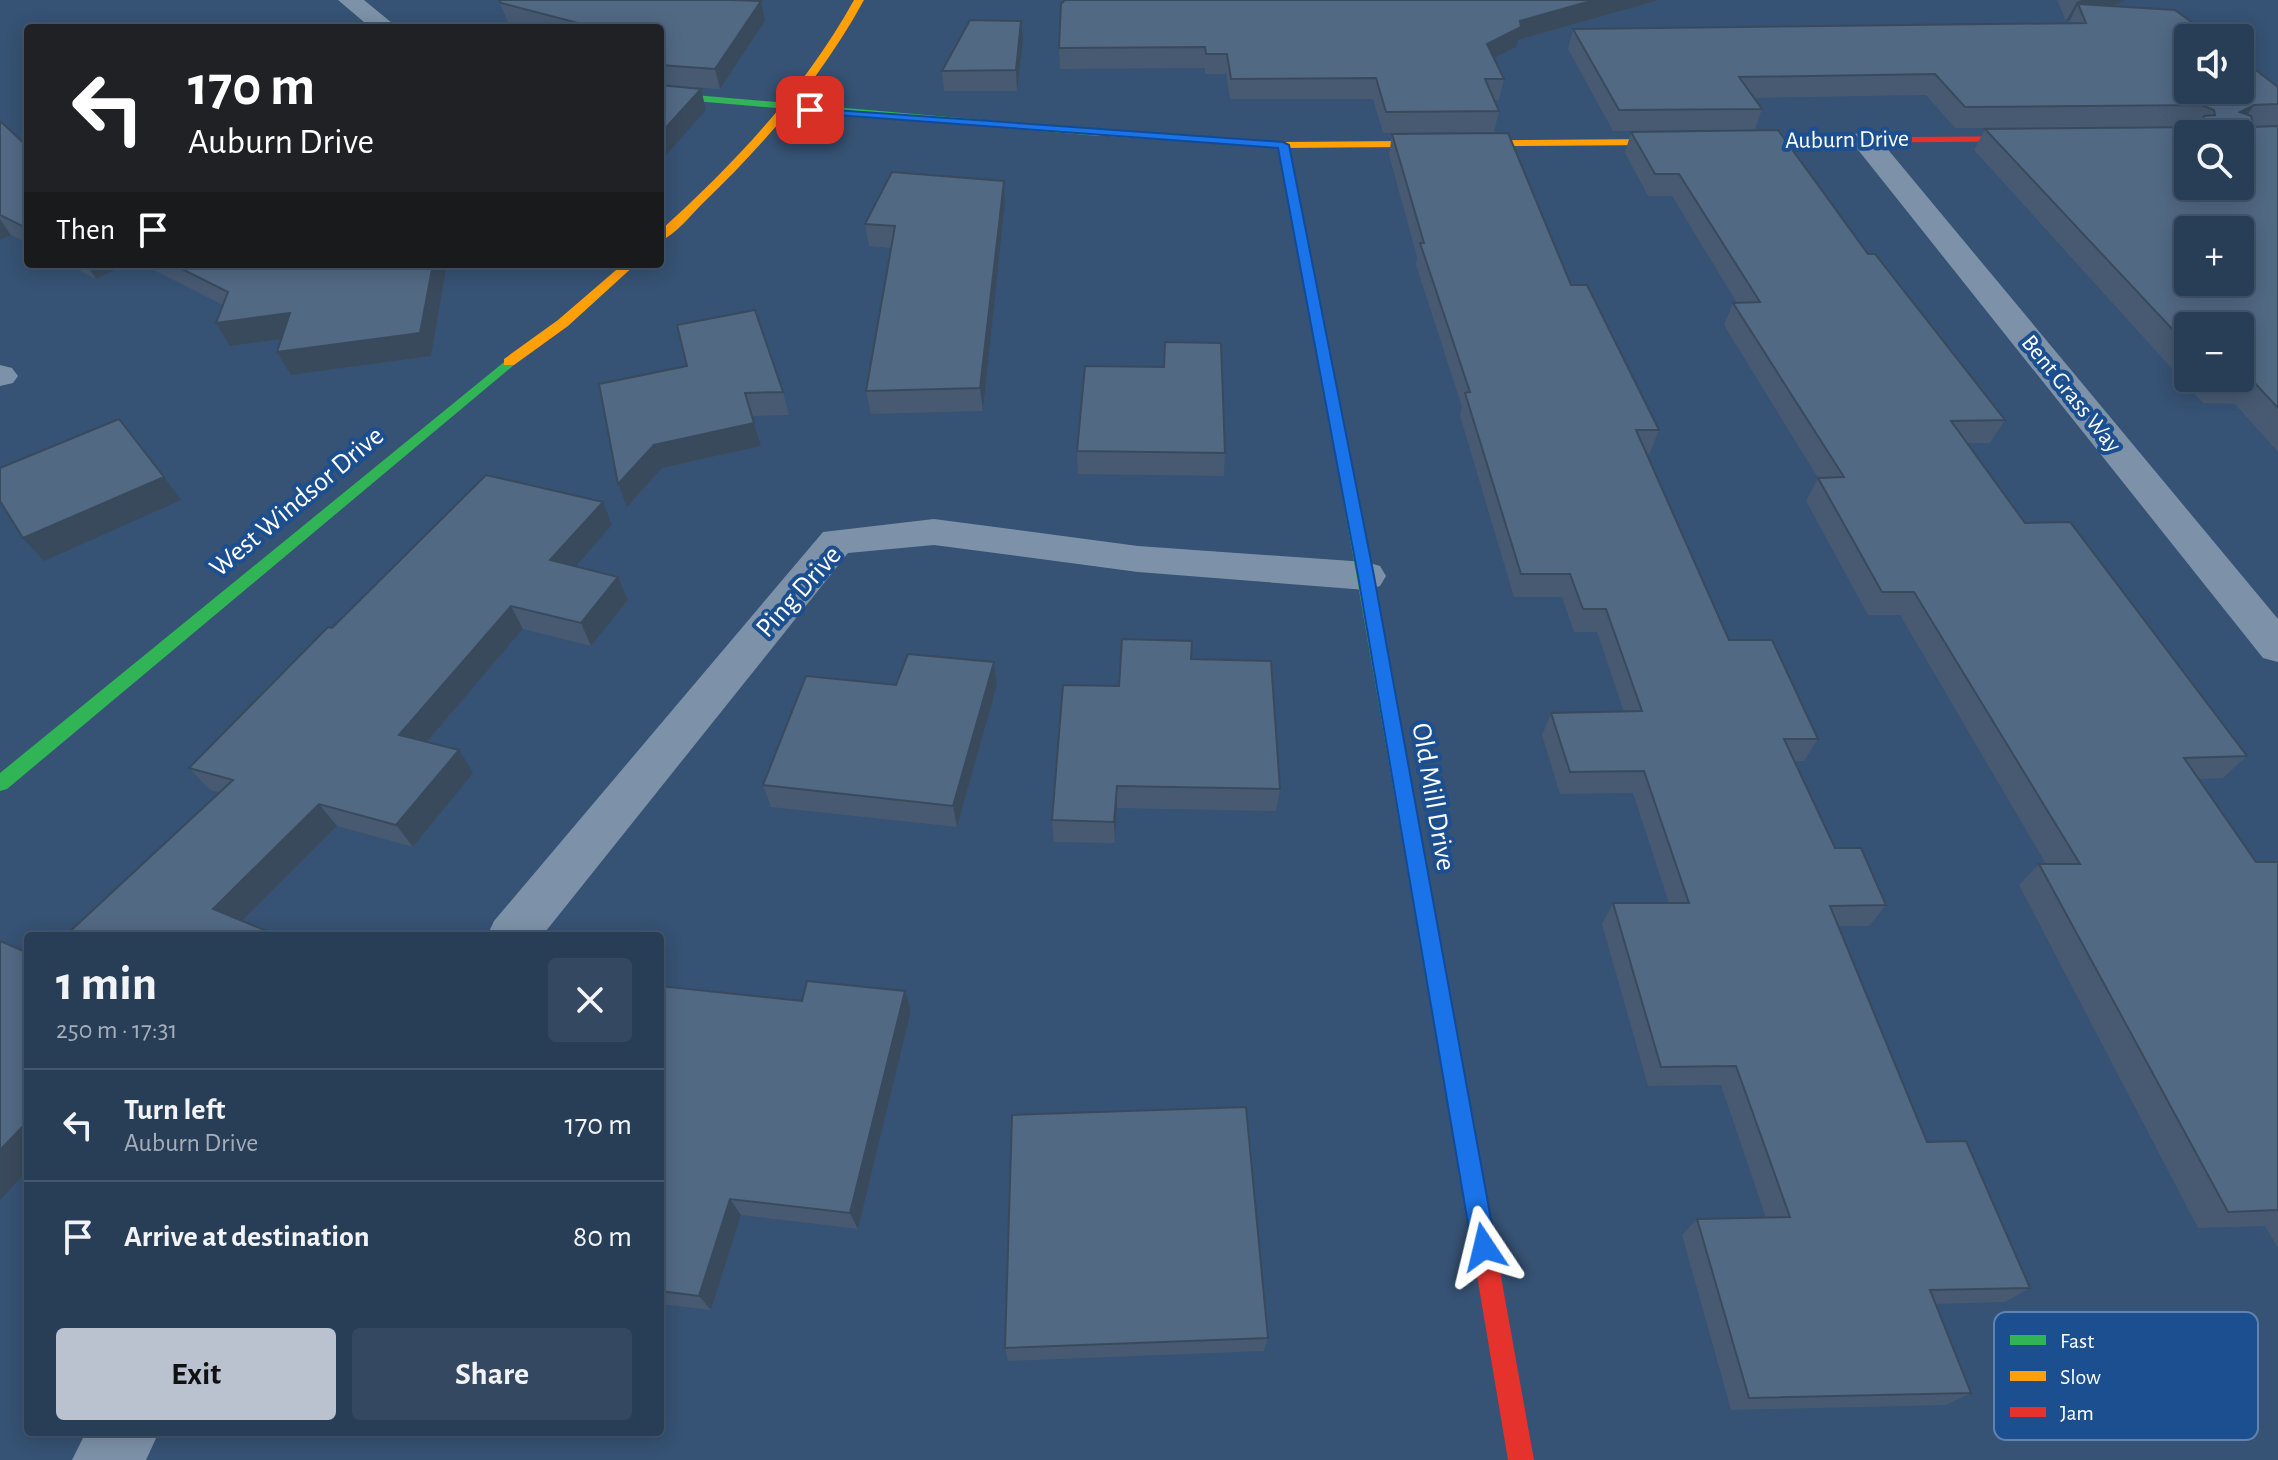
<!DOCTYPE html>
<meta charset="utf-8">
<style>
:root{--surface:#283e57;--page:#344961;--text:#f1f3f6;--muted:#a5aeba;--line:#44576d;--accent:#b9c2ce}
body{margin:0;font-family:"Alegreya Sans",sans-serif;background:var(--page);color:var(--text);height:100vh;display:flex;flex-direction:column;font-size:30px;white-space:nowrap}
*{box-sizing:border-box;margin:0}
p{font-size:26px;color:var(--muted)}
.icon{flex:none;width:44px;height:44px;fill:none;stroke:currentColor;stroke-width:2;stroke-linecap:round;stroke-linejoin:round}
.map{position:relative;flex:1;overflow:hidden}
.details{position:absolute;left:24px;top:932px;width:640px;height:504px;display:flex;flex-direction:column;background:var(--surface);border-radius:8px;box-shadow:0 4px 20px #0003,0 0 0 2px var(--line)}
.details>*{flex:none}
.banner{position:absolute;left:24px;top:24px;width:640px;height:244px;border-radius:8px;box-shadow:0 4px 20px #0003,0 0 0 2px var(--line);background:#202124;color:#fff;overflow:hidden}
.controls{position:absolute;left:2174px;top:24px;display:grid;gap:16px}
.controls a{display:grid;place-items:center;width:80px;height:80px;border-radius:8px;background:var(--surface);box-shadow:0 4px 20px #0003,0 0 0 2px var(--line);font-size:40px}
.pin{position:absolute;display:grid;place-items:center;width:68px;height:68px;color:#fff;margin:-34px;border-radius:16px;box-shadow:0 4px 12px #0006}
.me{position:absolute;width:88px;margin:-44px;rotate:350deg;stroke-linejoin:round;filter:drop-shadow(0 0 6px #0008)}
.turn{display:flex;align-items:center;gap:28px;height:168px;padding:0 32px;font-size:36px}
.turn .icon{width:104px;height:104px;stroke-width:2.5}
.turn b{display:block;font-size:56px;line-height:68px}
.then{display:flex;align-items:center;height:76px;padding:0 32px;background:#0003;gap:16px;font-size:30px}
.round{display:grid;place-items:center;flex:none;width:84px;height:84px;border-radius:8px;background:var(--page)}
.summary{display:flex;align-items:center;justify-content:space-between;height:136px;padding:0 32px}
h1{font-size:48px;font-weight:700;line-height:60px}
.action{display:flex;gap:16px;margin-top:auto;padding:16px 32px}
.action a{flex:1;height:92px;border-radius:8px;background:var(--accent);color:#111;font-size:32px;font-weight:700;line-height:92px;text-align:center}
.action a+a{background:var(--page);color:var(--text)}
ul{padding:0;list-style:none}
li{display:flex;align-items:center;gap:24px;height:112px;padding:0 32px;border-top:2px solid var(--line)}
li div{flex:1}
li b{display:block;font-size:30px}
li em{font-style:normal}
.map>svg:first-child{display:block}
</style>
<div class="map">
<svg width="2278" height="1460" viewBox="0 0 2278 1460">
<rect width="100%" height="100%" fill="#365274"/>
<g fill="none" stroke-linecap="round" stroke-linejoin="round">
<path fill="#7d92a8" fill-rule="evenodd" d="M 338,0 L 364,0 L 398,28 L 371,28 Z
M 1865,132 L 1875,134 L 2278,619 L 2278,662 L 2263,658 L 1855,146 L 1851,140 L 1855,134 Z
M 0,365 L 12,368 L 18,376 L 13,383 L 0,386 Z
M 934,519 L 1138,546 L 1366,562 L 1380,566 L 1386,576 L 1380,586 L 1366,590 L 1138,572 L 934,545 L 848,553 L 542,936 L 487,936 L 494,921 L 823,532 Z
M 86,1432 L 159,1432 L 146,1460 L 72,1460 Z"/>
<path fill="#30b455" fill-rule="evenodd" d="M 660,92 L 1098,130 L 1103,133 L 1098,136 L 660,98 Z
M 509,358 L 514,359 L 514,365 L 7,789 L 0,791 L 0,773 Z
M 1342,447 L 1349,452 L 1473,1121 L 1470,1129 L 1462,1132 L 1454,1129 L 1451,1121 L 1335,452 Z"/>
<path fill="#ff9f0a" fill-rule="evenodd" d="M 854,0 L 864,0 C 821,78 766,143 702,204 C 690,216 676,234 660,241 L 660,231 C 736,162 804,90 854,0 Z
M 1098,130 L 1283,142 L 1655,139 L 1661,142 L 1655,145 L 1283,148 L 1094,135 L 1094,131 Z
M 623,264 L 636,264 L 568,326 L 514,365 L 504,365 L 504,359 L 558,320 Z"/>
<path fill="#e5322d" fill-rule="evenodd" d="M 2039,136 L 2045,139 L 2043,141 L 1655,145 L 1649,142 L 1655,139 Z
M 1283,142 L 1289,145 L 1349,452 L 1342,457 L 1335,452 L 1277,145 Z
M 1462,1110 L 1470,1113 L 1473,1121 L 1534,1460 L 1508,1460 L 1451,1121 L 1454,1113 Z"/>
</g>
<path fill="#475a72" fill-rule="evenodd" d="M 499,0 L 765,21 L 720,89 L 660,85 L 660,28 L 526,28 L 508,23 Z
M 1065,0 L 1659,0 L 1518,40 L 1516,47 L 1494,59 L 1504,79 L 1499,100 L 1494,100 L 1499,111 L 1494,132 L 1383,133 L 1373,99 L 1230,99 L 1226,74 L 1205,74 L 1205,68 L 1060,69 L 1059,48 Z
M 2057,0 L 2127,0 L 2110,6 L 2278,87 L 2278,452 L 2235,404 L 2203,403 L 1974,150 L 1985,129 L 2190,127 L 1955,128 L 1926,95 L 1754,98 L 1762,109 L 1755,130 L 1613,131 L 1568,49 L 1573,29 L 2068,24 L 2070,20 L 2066,21 ZM 2278,125 L 2254,127 L 2254,126 ZM 2188,326 L 2240,378 L 2188,378 Z
M 1023,41 L 1017,91 L 944,91 L 942,71 Z
M 0,121 L 27,146 L 28,145 L 28,243 L 11,235 L 0,240 Z
M 1631,132 L 1868,254 L 2005,420 L 1990,443 L 1967,443 L 2025,523 L 2247,756 L 2223,778 L 2199,779 L 2256,862 L 2278,862 L 2278,1248 L 2265,1226 L 2198,1228 L 2019,885 L 2039,864 L 2046,864 L 1900,615 L 1868,615 L 1806,501 L 1818,478 L 1724,325 L 1733,303 L 1737,303 L 1672,196 L 1648,196 L 1625,153 Z
M 1392,134 L 1571,285 L 1659,430 L 1650,453 L 1646,453 L 1729,640 L 1818,739 L 1804,761 L 1795,761 L 1835,848 L 1886,905 L 1869,926 L 1838,926 L 1927,1142 L 2030,1288 L 2005,1302 L 1935,1304 L 1971,1393 L 1946,1405 L 1731,1410 L 1682,1235 L 1697,1219 L 1766,1218 L 1721,1085 L 1648,1086 L 1602,924 L 1613,903 L 1669,903 L 1633,793 L 1560,794 L 1542,735 L 1551,713 L 1624,712 L 1597,632 L 1574,632 L 1562,597 L 1514,597 L 1460,416 L 1462,407 L 1416,265 L 1417,257 L 1389,155 Z
M 1004,181 L 1005,202 L 983,411 L 871,414 L 866,391 L 891,248 L 869,246 L 865,224 Z
M 67,264 L 127,264 L 96,279 Z
M 142,264 L 447,264 L 431,356 L 291,375 L 281,339 L 230,346 L 223,305 Z
M 599,384 L 783,392 L 789,415 L 752,416 L 761,446 L 662,468 L 627,507 L 618,484 Z
M 1077,451 L 1225,453 L 1224,476 L 1078,474 Z
M 612,525 L 575,566 L 618,577 L 628,600 L 591,646 L 523,629 L 427,742 L 473,773 L 413,847 L 337,826 L 242,921 L 65,936 L 220,792 L 210,790 L 189,768 Z
M 1191,659 L 1280,789 L 1276,811 L 1117,808 L 1115,843 L 1054,842 L 1052,820 L 1119,686 Z
M 994,662 L 997,685 L 957,827 L 771,807 L 763,785 L 896,685 Z
M 660,986 L 802,1001 L 905,991 L 911,1011 L 858,1229 L 741,1215 L 711,1310 L 660,1304 Z
M 1268,1338 L 1264,1351 L 1008,1361 L 1005,1348 Z"/>
<path fill="#394a5c" d="M 1594,0 L 1659,0 L 1518,40 L 1516,47 L 1483,64 L 1487,44 L 1520,21 Z
M 2081,0 L 2127,0 L 2083,16 L 2078,4 L 2070,20 L 2066,21 L 2077,2 Z
M 761,1 L 765,21 L 720,89 L 715,69 Z
M 1021,21 L 1023,41 L 1017,91 L 1016,70 Z
M 701,89 L 706,110 L 660,162 L 660,134 Z
M 2254,105 L 2240,126 L 2240,112 Z
M 1004,181 L 1005,202 L 983,411 L 980,388 Z
M 0,219 L 11,235 L 0,240 Z
M 86,264 L 127,264 L 96,279 Z
M 433,264 L 447,264 L 431,356 L 291,375 L 277,352 Z
M 290,313 L 303,336 L 230,346 L 216,323 Z
M 754,423 L 761,446 L 662,468 L 627,507 L 618,484 L 654,445 Z
M 164,477 L 181,500 L 44,561 L 23,538 Z
M 603,502 L 612,525 L 561,583 L 550,560 Z
M 618,577 L 628,600 L 591,646 L 581,623 Z
M 511,606 L 523,629 L 414,757 L 399,735 Z
M 994,662 L 997,685 L 957,827 L 953,806 Z
M 459,750 L 473,773 L 413,847 L 396,825 Z
M 1117,786 L 1117,808 L 1115,843 L 1114,822 Z
M 319,804 L 337,826 L 234,929 L 213,909 Z
M 905,991 L 911,1011 L 858,1229 L 850,1213 Z
M 28,1121 L 28,1170 L 0,1200 L 0,1150 Z
M 730,1199 L 741,1215 L 711,1310 L 699,1296 Z"/>
<path fill="#526984" stroke="#394a5c" stroke-width="2" fill-rule="evenodd" d="M 499,0 L 730,0 L 761,1 L 715,69 L 660,65 L 660,28 L 597,28 L 501,3 Z
M 1065,0 L 1594,0 L 1520,21 L 1521,27 L 1487,44 L 1504,79 L 1485,79 L 1499,111 L 1386,112 L 1376,78 L 1231,79 L 1227,54 L 1206,54 L 1205,47 L 1059,48 L 1061,4 Z
M 2078,4 L 2175,10 L 2213,38 L 2188,38 L 2188,90 L 2240,90 L 2240,58 L 2278,87 L 2278,104 L 2254,105 L 2240,112 L 2251,116 L 2254,127 L 2278,126 L 2278,408 L 2253,381 L 2220,380 L 2218,378 L 2240,378 L 2240,326 L 2188,326 L 2188,346 L 1985,129 L 2201,127 L 2204,116 L 2215,115 L 2214,110 L 2201,105 L 1965,107 L 1935,74 L 1739,77 L 1762,109 L 1619,110 L 1573,29 L 2086,23 ZM 2188,134 L 2240,134 L 2240,186 L 2188,186 ZM 2188,230 L 2240,230 L 2240,282 L 2188,282 Z
M 970,20 L 1021,21 L 1016,70 L 942,71 Z
M 660,85 L 701,89 L 660,134 Z
M 0,121 L 27,146 L 28,145 L 28,229 L 0,215 Z
M 1778,130 L 1868,254 L 1875,254 L 2005,420 L 1951,421 L 2025,523 L 2070,522 L 2247,756 L 2184,758 L 2256,862 L 2278,862 L 2278,1210 L 2228,1212 L 2039,864 L 2080,864 L 1914,592 L 1882,592 L 1818,478 L 1844,477 L 1733,303 L 1760,302 L 1679,174 L 1655,174 L 1631,132 Z
M 1508,133 L 1571,285 L 1587,285 L 1659,430 L 1636,430 L 1729,640 L 1772,640 L 1818,739 L 1784,739 L 1835,848 L 1861,848 L 1886,905 L 1830,906 L 1927,1142 L 1966,1141 L 2030,1288 L 1930,1290 L 1971,1393 L 1749,1398 L 1697,1219 L 1790,1217 L 1736,1066 L 1661,1067 L 1613,903 L 1689,903 L 1644,771 L 1570,772 L 1551,713 L 1642,711 L 1606,609 L 1583,609 L 1570,574 L 1521,574 L 1465,393 L 1470,392 L 1420,243 L 1424,243 L 1392,134 Z
M 892,172 L 1004,181 L 980,388 L 866,391 L 895,226 L 865,224 Z
M 172,264 L 433,264 L 420,333 L 277,352 L 290,313 L 216,323 L 228,292 Z
M 755,310 L 783,392 L 745,393 L 754,423 L 654,445 L 618,484 L 599,384 L 687,366 L 677,325 Z
M 1165,342 L 1221,343 L 1225,453 L 1077,451 L 1085,366 L 1164,367 Z
M 119,419 L 164,477 L 23,538 L 0,501 L 0,468 Z
M 486,475 L 603,502 L 550,560 L 618,577 L 581,623 L 511,606 L 399,735 L 459,750 L 396,825 L 319,804 L 213,909 L 279,936 L 65,936 L 233,780 L 189,768 L 328,627 L 332,628 Z
M 1122,639 L 1192,641 L 1191,659 L 1271,661 L 1280,789 L 1117,786 L 1114,822 L 1052,820 L 1063,685 L 1119,686 Z
M 908,654 L 994,662 L 953,806 L 763,785 L 806,676 L 896,685 Z
M 0,941 L 28,953 L 28,1121 L 0,1150 Z
M 807,981 L 905,991 L 850,1213 L 730,1199 L 699,1296 L 660,1291 L 660,986 L 802,1001 Z
M 1246,1107 L 1268,1338 L 1005,1348 L 1012,1115 Z"/>
<path fill="#1a73e8" stroke="#114b97" stroke-width="2" d="M 806,108 L 1283,142 L 1289,145 L 1374,576 L 1496,1247 L 1493,1255 L 1484,1259 L 1475,1255 L 1472,1247 L 1358,576 L 1278,148 L 810,113 Z"/>
<g text-anchor="middle" dominant-baseline="central" stroke-width="8" stroke-linejoin="round" paint-order="stroke">
<g font-size="24" fill="#fff" stroke="#1b4f8f">
<text transform="translate(1847 140) rotate(-1)">Auburn Drive</text>
<text transform="translate(2071 394) rotate(51)">Bent Grass Way</text>
</g>
<g font-size="28" fill="#fff" stroke="#1b4f8f">
<text transform="translate(297 502) rotate(-40)">West Windsor Drive</text>
<text transform="translate(799 592) rotate(-48)">Ping Drive</text>
<text transform="translate(1433 797) rotate(80)">Old Mill Drive</text>
</g>
</g>
<rect x="1994" y="1312" width="264" height="128" rx="12" fill="#1b4f8f" stroke="#5f84b1" stroke-width="2"/>
<rect x="2010" y="1335" width="36" height="10" fill="#30b455"/>
<rect x="2010" y="1371" width="36" height="10" fill="#ff9f0a"/>
<rect x="2010" y="1407" width="36" height="10" fill="#e5322d"/>
<g font-size="22" fill="#fff">
<text x="2060" y="1348">Fast</text>
<text x="2060" y="1384">Slow</text>
<text x="2060" y="1420">Jam</text>
</g>
</svg>
<div class="controls">
<a><svg class="icon" aria-label="sound" viewBox="0 0 24 24"><path d="M4 9h4l5-4v14l-5-4H4zM17 9q2 3 0 6"/></svg></a>
<a><svg class="icon" aria-label="search" viewBox="0 0 24 24"><circle cx="10" cy="10" r="6"/><path d="M15 15l6 6"/></svg></a>
<a>+</a>
<a>−</a>
</div>
<div class="pin" style="left:810px;top:110px;background:#d93025"><svg class="icon" aria-label="arrive" viewBox="0 0 24 24"><path d="M6 21V4h12l-3 4 3 4H6"/></svg></div>
<svg class="me" style="left:1484px;top:1247px" viewBox="-20 -20 40 40"><path d="M0-17L14 15 0 8-14 15z" fill="#1a73e8" stroke="#fff" stroke-width="4"/></svg>
<div class="banner">
<div class="turn"><svg class="icon" aria-label="left" viewBox="0 0 24 24"><path d="M17 20v-9H6M10 6l-5 5 5 5"/></svg><div><b>170 m</b>Auburn Drive</div></div>
<div class="then">Then<svg class="icon" aria-label="arrive" viewBox="0 0 24 24"><path d="M6 21V4h12l-3 4 3 4H6"/></svg></div>
</div>
<section class="details">
<div class="summary"><div><h1>1 min</h1><p>250 m · 17:31</p></div><a class="round"><svg class="icon" aria-label="close" viewBox="0 0 24 24"><path d="M6 6l12 12M18 6L6 18"/></svg></a></div>
<ul>
<li><svg class="icon" aria-label="left" viewBox="0 0 24 24"><path d="M17 20v-9H6M10 6l-5 5 5 5"/></svg><div><b>Turn left</b><p>Auburn Drive</p></div><em>170 m</em></li>
<li><svg class="icon" aria-label="arrive" viewBox="0 0 24 24"><path d="M6 21V4h12l-3 4 3 4H6"/></svg><div><b>Arrive at destination</b></div><em>80 m</em></li>
</ul>
<div class="action"><a>Exit</a><a>Share</a></div>
</section>
</div>
